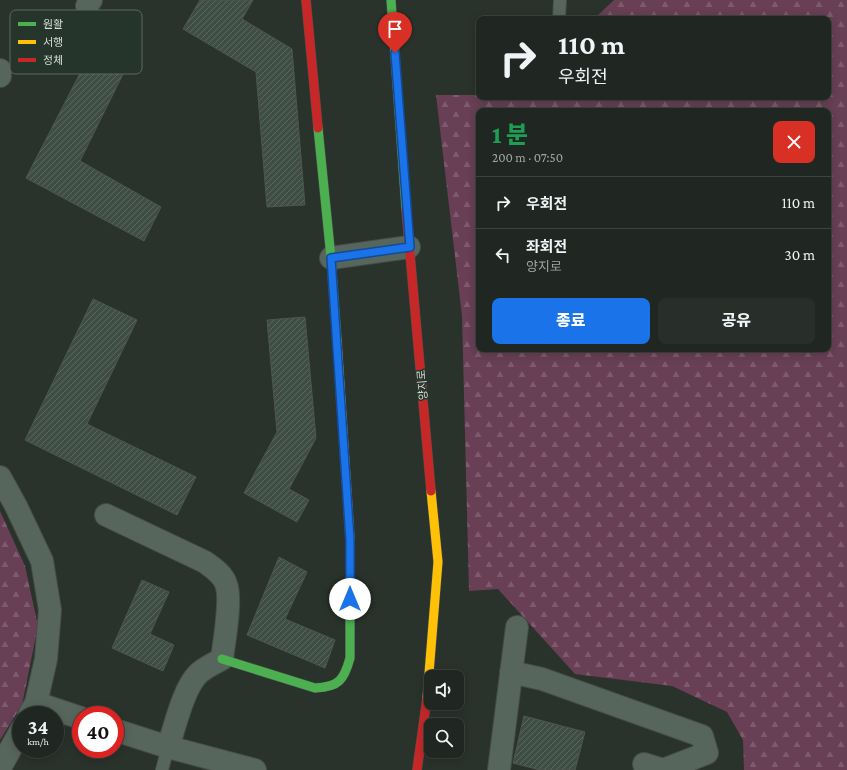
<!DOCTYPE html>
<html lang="ko">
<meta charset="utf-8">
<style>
:root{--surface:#202621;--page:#282e2a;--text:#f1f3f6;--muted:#a2a5a5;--line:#3d433f;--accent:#1a73e8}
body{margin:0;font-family:"Crimson Pro","Noto Sans KR",serif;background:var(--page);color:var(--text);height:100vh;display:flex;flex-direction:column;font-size:15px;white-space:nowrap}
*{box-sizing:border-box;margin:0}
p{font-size:13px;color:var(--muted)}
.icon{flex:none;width:22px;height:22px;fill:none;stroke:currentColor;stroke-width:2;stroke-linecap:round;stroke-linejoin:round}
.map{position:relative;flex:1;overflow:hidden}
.side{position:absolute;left:476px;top:108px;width:355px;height:244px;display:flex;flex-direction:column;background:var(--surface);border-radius:8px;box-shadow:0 2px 10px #0003,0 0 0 1px var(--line)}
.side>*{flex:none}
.top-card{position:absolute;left:476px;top:16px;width:355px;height:84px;border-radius:8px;box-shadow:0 2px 10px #0003,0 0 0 1px var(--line);background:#202621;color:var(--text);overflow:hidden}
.fabs{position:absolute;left:424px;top:670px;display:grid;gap:8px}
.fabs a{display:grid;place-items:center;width:40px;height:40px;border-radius:8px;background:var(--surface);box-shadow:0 2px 10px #0003,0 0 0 1px var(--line);font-size:20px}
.speed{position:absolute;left:12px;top:706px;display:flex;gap:8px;font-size:20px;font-weight:700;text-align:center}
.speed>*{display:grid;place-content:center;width:52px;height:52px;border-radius:50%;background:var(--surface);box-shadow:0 2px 10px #0003,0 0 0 1px var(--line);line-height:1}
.speed small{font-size:10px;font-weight:400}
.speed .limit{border:6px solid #d22;background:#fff;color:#111}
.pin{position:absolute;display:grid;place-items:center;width:34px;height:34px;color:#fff;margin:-41px -17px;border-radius:50% 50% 50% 0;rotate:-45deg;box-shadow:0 0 4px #0007}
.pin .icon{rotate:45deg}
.me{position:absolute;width:44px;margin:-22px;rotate:0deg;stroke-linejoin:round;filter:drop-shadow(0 0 3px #0008)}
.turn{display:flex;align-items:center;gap:14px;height:84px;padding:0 16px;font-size:18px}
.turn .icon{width:52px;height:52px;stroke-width:2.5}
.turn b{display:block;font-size:28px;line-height:34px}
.round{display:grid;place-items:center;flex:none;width:42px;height:42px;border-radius:8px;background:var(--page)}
.headline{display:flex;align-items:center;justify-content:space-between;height:68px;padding:0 16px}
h1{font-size:24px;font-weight:800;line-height:30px;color:#1e9e55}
.action{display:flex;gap:8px;margin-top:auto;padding:8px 16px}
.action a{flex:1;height:46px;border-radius:8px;background:var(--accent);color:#fff;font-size:16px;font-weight:800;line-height:46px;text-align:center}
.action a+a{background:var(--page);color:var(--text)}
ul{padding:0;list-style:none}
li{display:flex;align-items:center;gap:12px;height:52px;padding:0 16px;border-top:1px solid var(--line)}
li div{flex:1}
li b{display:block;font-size:15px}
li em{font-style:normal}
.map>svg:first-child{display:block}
</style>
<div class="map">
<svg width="847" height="770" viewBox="0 0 847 770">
<defs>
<pattern id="forest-firs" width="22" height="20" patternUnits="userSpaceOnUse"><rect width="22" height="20" fill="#683f54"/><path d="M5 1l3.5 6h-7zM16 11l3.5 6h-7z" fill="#7d5a6c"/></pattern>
<pattern id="building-hatch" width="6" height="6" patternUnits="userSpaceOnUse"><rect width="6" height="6" fill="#3f4e45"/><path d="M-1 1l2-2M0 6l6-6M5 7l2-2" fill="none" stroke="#5a675f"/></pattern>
</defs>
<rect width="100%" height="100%" fill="#2a322c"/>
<path fill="url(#forest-firs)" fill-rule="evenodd" d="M 614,0 L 847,0 L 847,770 L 744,770 L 743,740 L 727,712 L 672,686 L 575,674 L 498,589 L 469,591 L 462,316 L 436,95 L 479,95 L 479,97 L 828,97 L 828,19 L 594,19 ZM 479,111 L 828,111 L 828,349 L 479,349 Z
M 0,511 L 25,566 L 38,626 L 22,705 L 0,740 Z"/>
<path fill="url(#building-hatch)" stroke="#4e5550" d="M 200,0 L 253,0 L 242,19 L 292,49 L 305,205 L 267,207 L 256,72 L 183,29 Z
M 92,50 L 126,68 L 80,161 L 161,207 L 144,241 L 26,178 Z
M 93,299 L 137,320 L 87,424 L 196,477 L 177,515 L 25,440 Z
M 305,317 L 316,438 L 289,489 L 309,500 L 297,522 L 244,493 L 277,432 L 267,320 Z
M 279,557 L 307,572 L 285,619 L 335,640 L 325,668 L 247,635 Z
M 142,580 L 169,592 L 150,634 L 174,645 L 163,671 L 112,648 Z
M 524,716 L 585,732 L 575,770 L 540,770 L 513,763 Z"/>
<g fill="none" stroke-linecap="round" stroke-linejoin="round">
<defs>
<path id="lane" d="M 559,19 L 560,0
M 162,770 L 168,747"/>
<path id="street" d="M 87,6 L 91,0
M 0,70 L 0,76
M 331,258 L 409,247
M 0,477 L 16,506 L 42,561 L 50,610 L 46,659 L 36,703 L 29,715
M 106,515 L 205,562 C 213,568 223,574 226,584 C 232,599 224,642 222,659 C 213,664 204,668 198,674 C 183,689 175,727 168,747
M 511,672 L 542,679 L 702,736 L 707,753 L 663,770 L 644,764
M 36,703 L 81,718
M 115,730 L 168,747 L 255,770
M 0,768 L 21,730
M 499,770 L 517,627"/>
<path id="fast" d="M 391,0 L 406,209
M 318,128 L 331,258 L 337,340
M 222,659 L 315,688 C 339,687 344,680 350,658 L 350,538"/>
<path id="slow" d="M 337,340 L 350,538
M 427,698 L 438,562 L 431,491"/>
<path id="jam" d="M 306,0 L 318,128
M 406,209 L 431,491
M 417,770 L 427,698"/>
</defs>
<use href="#lane" stroke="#464d48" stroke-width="14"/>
<use href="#street" stroke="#464d48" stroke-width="24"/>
<use href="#fast" stroke="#464d48" stroke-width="10"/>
<use href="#slow" stroke="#464d48" stroke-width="10"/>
<use href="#jam" stroke="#464d48" stroke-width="10"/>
<use href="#lane" stroke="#57665c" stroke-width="12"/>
<use href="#street" stroke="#57665c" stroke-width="22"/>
<use href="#fast" stroke="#4caf50" stroke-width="9"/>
<use href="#slow" stroke="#ffc107" stroke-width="9"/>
<use href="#jam" stroke="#c62828" stroke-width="9"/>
</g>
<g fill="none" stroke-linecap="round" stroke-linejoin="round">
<defs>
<path id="route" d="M 350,599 L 350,540 L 331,258 L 410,247 L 395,53"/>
</defs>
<use href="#route" stroke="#114b97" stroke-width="10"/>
<use href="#route" stroke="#1a73e8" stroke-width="7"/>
</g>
<g text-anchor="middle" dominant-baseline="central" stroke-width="3" stroke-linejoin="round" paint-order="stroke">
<g font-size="11" fill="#d5dfd8" stroke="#26352b">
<text transform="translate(422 385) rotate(-95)">양지로</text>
</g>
</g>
<rect x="10" y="10" width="132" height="64" rx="6" fill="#26352b" stroke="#5b685f" stroke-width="1"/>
<rect x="18" y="22" width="18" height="4" fill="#4caf50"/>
<rect x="18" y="40" width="18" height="4" fill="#ffc107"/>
<rect x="18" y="58" width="18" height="4" fill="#c62828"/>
<g font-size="11" fill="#d5dfd8">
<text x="43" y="28">원활</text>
<text x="43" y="46">서행</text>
<text x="43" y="64">정체</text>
</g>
</svg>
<div class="fabs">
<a><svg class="icon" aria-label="sound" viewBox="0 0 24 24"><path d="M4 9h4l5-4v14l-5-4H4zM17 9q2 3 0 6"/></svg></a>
<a><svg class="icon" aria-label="search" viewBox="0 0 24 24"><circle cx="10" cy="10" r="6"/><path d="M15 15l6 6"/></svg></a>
</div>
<div class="speed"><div>34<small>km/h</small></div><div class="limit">40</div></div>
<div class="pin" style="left:395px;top:53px;background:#d93025"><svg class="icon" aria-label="arrive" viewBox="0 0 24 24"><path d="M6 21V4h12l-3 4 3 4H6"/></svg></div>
<svg class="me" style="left:350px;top:599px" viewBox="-20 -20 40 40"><circle r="19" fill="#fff"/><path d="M0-13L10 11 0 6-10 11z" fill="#1a73e8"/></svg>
<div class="top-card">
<div class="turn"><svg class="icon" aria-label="right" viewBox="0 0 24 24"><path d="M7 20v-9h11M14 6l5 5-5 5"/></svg><div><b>110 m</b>우회전</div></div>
</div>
<section class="side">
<div class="headline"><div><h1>1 분</h1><p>200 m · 07:50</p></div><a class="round" style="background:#d93025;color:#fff"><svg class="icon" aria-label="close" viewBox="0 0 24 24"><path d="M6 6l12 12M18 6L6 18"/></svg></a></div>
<ul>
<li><svg class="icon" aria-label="right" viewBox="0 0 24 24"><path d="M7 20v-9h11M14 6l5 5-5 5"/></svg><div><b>우회전</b></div><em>110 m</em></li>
<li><svg class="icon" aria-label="left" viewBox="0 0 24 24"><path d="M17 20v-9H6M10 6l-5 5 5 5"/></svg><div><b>좌회전</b><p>양지로</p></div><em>30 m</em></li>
</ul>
<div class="action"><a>종료</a><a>공유</a></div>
</section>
</div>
